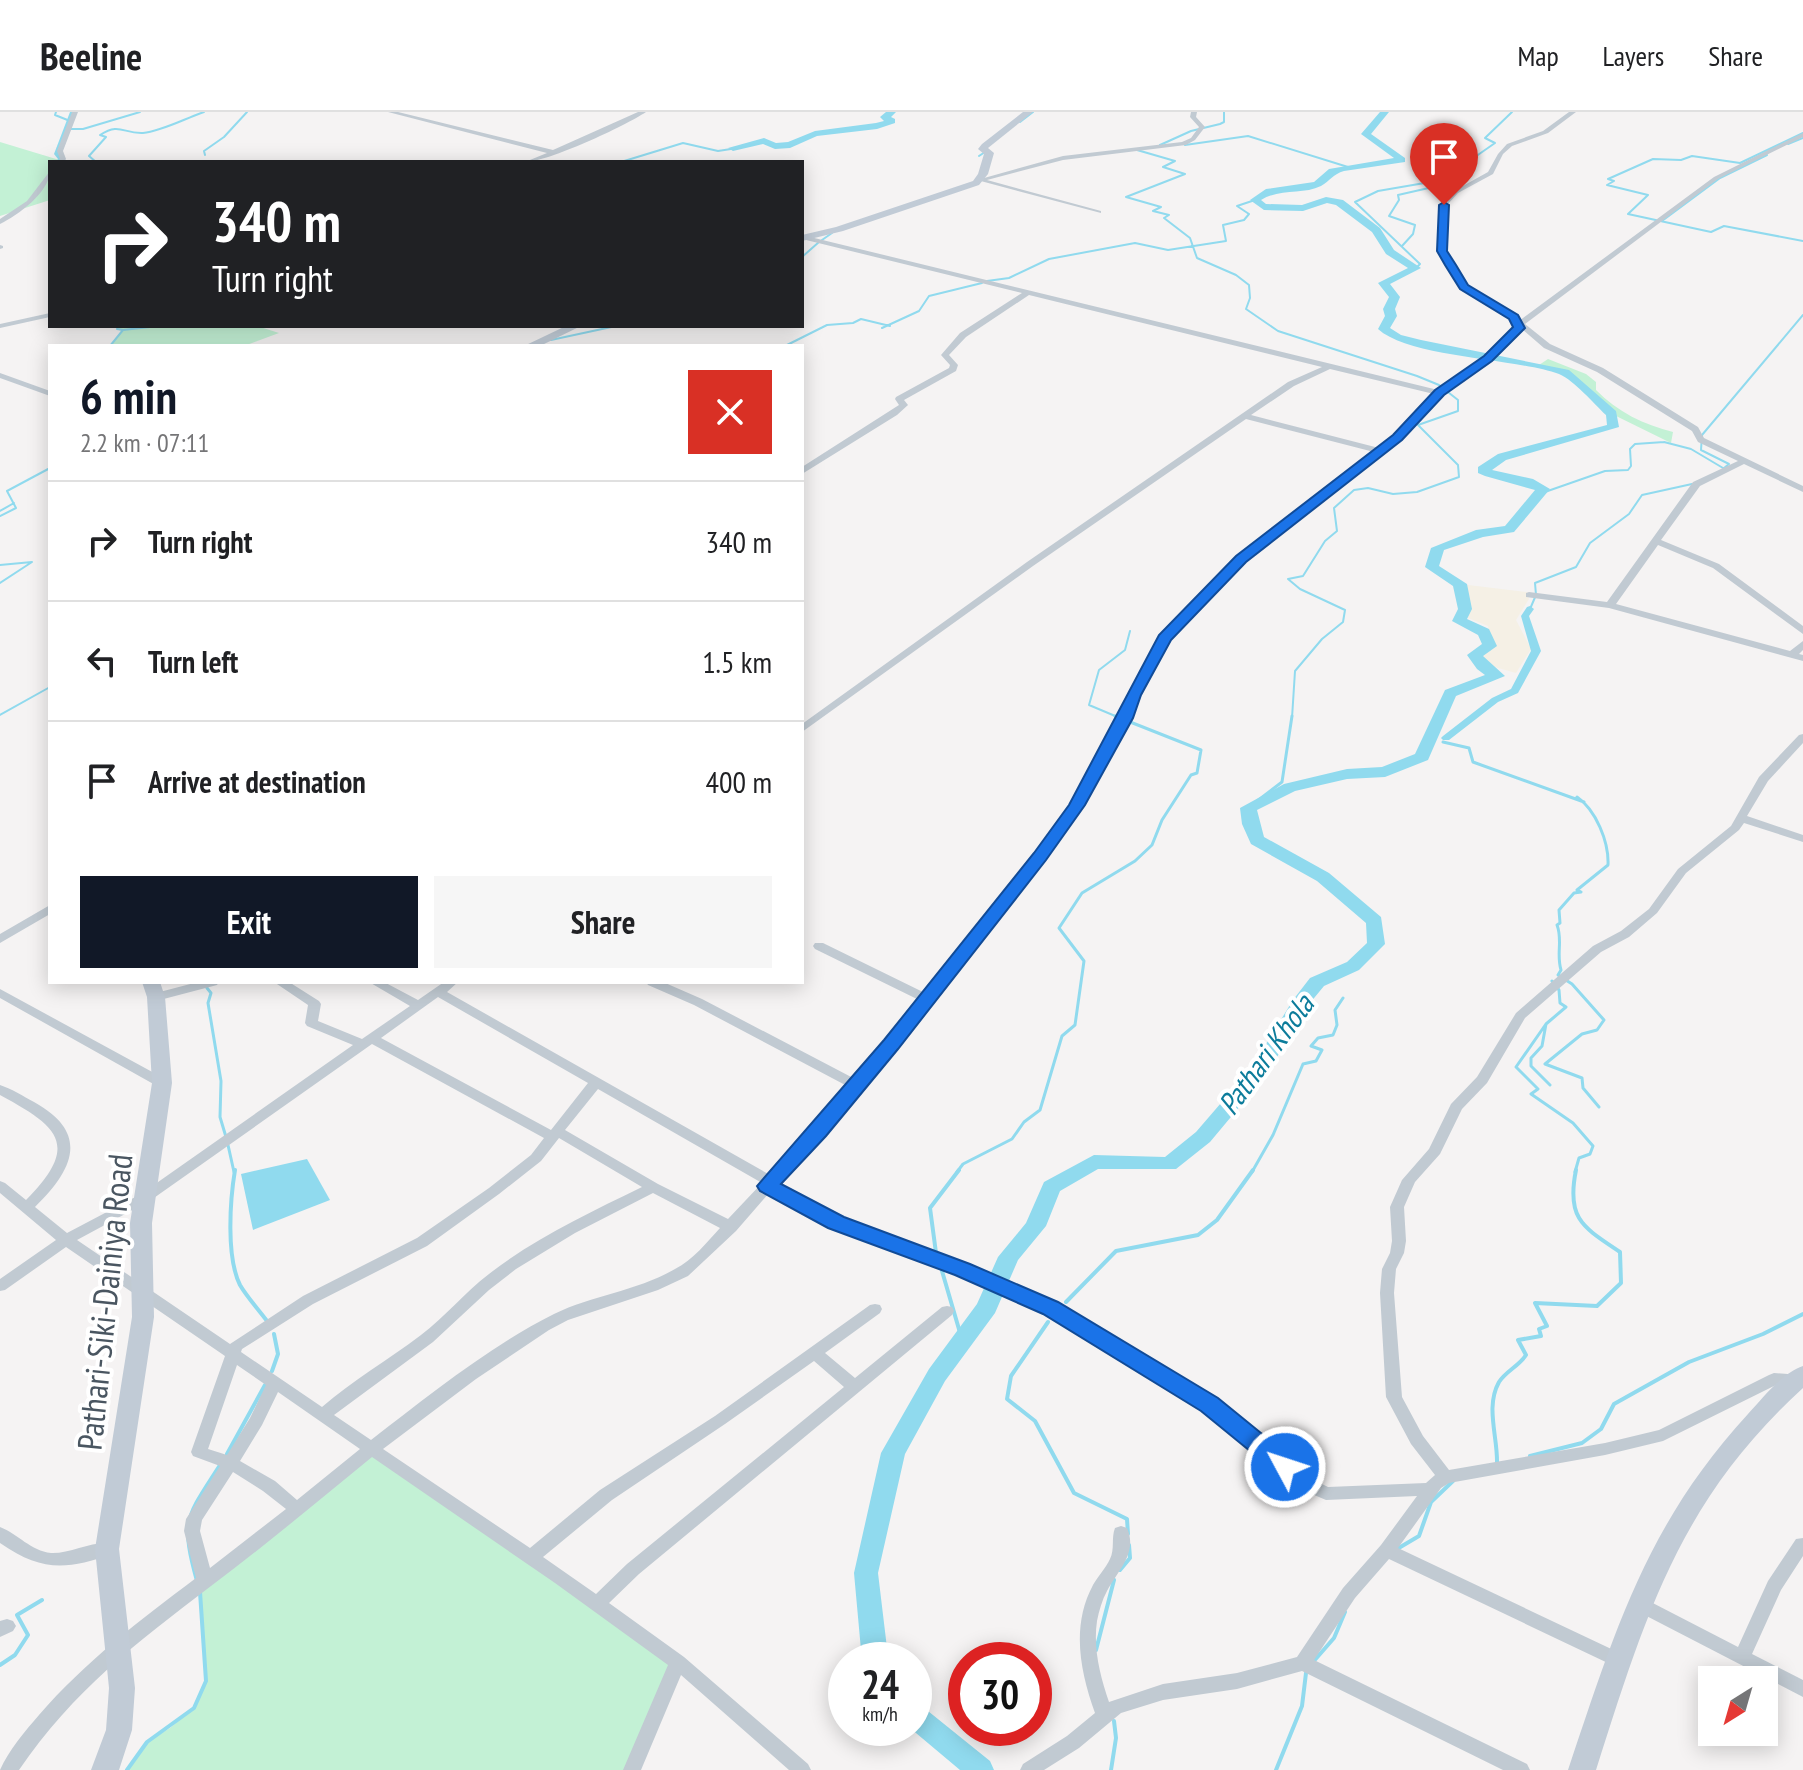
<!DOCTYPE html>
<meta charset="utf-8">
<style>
:root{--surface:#fff;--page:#f6f6f6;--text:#202124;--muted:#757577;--line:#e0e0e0;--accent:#111827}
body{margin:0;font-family:"PT Sans Narrow",sans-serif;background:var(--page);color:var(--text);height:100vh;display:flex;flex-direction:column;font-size:30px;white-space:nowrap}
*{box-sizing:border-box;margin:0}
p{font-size:26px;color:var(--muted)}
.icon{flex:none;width:44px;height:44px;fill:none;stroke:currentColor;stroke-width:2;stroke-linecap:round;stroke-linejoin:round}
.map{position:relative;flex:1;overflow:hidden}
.panel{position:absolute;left:48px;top:232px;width:756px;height:640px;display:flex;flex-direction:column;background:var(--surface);border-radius:0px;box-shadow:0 4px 20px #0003}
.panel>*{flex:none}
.top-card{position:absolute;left:48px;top:48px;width:756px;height:168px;border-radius:0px;box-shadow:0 4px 20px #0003;background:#202124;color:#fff;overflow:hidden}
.needle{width:52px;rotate:217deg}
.controls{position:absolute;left:1698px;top:1554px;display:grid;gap:16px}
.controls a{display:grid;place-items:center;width:80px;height:80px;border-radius:0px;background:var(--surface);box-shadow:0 4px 20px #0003;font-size:40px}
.speed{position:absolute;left:828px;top:1530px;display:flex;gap:16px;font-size:40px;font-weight:700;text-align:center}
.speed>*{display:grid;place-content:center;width:104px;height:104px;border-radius:50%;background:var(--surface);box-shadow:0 4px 20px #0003;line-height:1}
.speed small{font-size:20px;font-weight:400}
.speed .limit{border:12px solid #d22;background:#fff;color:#111}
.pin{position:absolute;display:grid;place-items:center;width:68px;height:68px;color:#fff;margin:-82px -34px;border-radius:50% 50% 50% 0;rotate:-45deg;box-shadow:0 0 8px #0007}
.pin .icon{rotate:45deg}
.me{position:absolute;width:88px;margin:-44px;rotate:310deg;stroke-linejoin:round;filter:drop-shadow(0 0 6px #0008)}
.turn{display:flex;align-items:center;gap:28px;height:168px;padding:0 32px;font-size:36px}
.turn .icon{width:104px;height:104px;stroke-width:2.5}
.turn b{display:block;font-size:56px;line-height:68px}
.round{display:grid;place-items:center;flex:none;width:84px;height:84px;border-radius:0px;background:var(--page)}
.head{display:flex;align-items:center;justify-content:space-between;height:136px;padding:0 32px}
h1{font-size:48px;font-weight:800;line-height:60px;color:var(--accent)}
.button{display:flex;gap:16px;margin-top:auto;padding:16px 32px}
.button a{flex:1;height:92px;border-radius:0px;background:var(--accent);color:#fff;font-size:32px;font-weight:800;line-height:92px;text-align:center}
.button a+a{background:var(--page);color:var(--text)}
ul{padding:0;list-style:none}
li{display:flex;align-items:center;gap:24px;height:120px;padding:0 32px;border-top:2px solid var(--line)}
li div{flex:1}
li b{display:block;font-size:30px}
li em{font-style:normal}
header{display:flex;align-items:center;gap:48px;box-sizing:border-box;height:112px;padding:0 40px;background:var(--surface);border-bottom:2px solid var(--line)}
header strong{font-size:38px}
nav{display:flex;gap:44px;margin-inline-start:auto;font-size:28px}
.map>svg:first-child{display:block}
</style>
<header>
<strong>Beeline</strong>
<nav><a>Map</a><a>Layers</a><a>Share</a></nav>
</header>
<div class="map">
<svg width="1803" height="1658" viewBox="0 0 1803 1658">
<rect width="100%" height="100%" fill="#f5f3f3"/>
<path fill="#c3f1d5" d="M 0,30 L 66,50 L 50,50 L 50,88 L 0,104 Z
M 118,214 L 257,214 L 279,221 L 244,234 L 110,234 L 122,219 L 117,217 Z
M 1548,247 L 1586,262 L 1596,270 L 1596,278 C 1617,300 1645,313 1673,320 L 1671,331 L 1612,302 L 1565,260 L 1539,253 Z
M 371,1336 L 678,1550 L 632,1658 L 127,1658 L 147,1630 L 170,1616 L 194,1596 L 206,1569 L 200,1480 Z"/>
<path fill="#f5f0e5" d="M 1460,472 L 1527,480 L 1529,487 L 1516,508 L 1531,537 L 1516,561 L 1491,554 L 1479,545 L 1493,535 L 1488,514 L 1468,506 Z"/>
<path fill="#90daee" d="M 307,1047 L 330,1088 L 253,1118 L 241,1062 Z"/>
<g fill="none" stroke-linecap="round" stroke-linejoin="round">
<path stroke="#90daee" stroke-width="2" d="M 56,0 L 55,3 L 70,9
M 1020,10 L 1033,0
M 71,17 L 83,17 L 140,0
M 1803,21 L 1740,51 L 1692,44 L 1681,48 L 1653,47 L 1608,67 L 1614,69 L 1607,73 L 1648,83 L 1628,102 L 1711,120 L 1724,114 L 1803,129
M 1788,32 L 1803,26
M 1160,33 L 1191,19 L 1220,12 L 1224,10 L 1224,0
M 1185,33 L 1248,24 L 1348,55
M 1137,38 L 1175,49 L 1163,55 L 1185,62 L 1126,85 L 1161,95 L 1153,99 L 1169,103 L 1164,106 L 1190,126 L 1197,146 L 1236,163 L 1249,173 L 1250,186 L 1246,197 L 1278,219 L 1417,264 L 1439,273 L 1458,288 L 1458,299 L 1418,313 L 1458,353 L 1459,365 L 1417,380 L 1393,382 L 1368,376 L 1354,378 L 1334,396 L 1337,419 L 1325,429 L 1303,464 L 1288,467 L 1300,477 L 1345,498 L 1343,510 L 1322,527 L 1295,559 L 1292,606
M 205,43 L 204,39 L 224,25 L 247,0
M 979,44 L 985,40
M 96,50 L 89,44 L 106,25 L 100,23 C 120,10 123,22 143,21 C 162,19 186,6 204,0
M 621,50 L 683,31 L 718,39 L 731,37
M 1662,109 L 1720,66 L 1767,43
M 822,128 L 832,121
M 1402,134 L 1413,122 L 1415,113 L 1389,104 L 1399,88 L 1398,83 L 1455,70 L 1460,66 L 1454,60
M 802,145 L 819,130
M 1417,155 L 1420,152 L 1355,90 L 1378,79 L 1442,68 L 1495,31 L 1485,26 L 1512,0
M 987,169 L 1009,166 L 1049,147 L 1135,131 L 1168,138 L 1226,129 L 1223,113 L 1244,108 L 1249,102 L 1237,94 L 1255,88
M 118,214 L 117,217 L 123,218
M 882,216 L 919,199 L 929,184 L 982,171
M 551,228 L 616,214
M 110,234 L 123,218 L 159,214
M 785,234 L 827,213 L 853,211 L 861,207 L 890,214
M 1664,330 L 1691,337 L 1723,356
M 1724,356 L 1729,352 L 1701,338 L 1702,323 L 1803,203
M 1542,381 L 1605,359 L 1628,358 L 1631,354 L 1630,337 L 1635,332 L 1664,330
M 0,399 L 14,391
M 0,404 L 16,396 L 7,379 L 50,356
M 0,453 L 32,450 L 0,471
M 1530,497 L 1536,483 L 1535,471 L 1576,455 L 1590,431 L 1629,402 L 1642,383 L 1692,372
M 0,603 L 50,575
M 1120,606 L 1089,593 L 1099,558 L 1125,538 L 1130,519"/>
<path stroke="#90daee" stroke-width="3" d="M 1443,630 L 1469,636 L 1473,650 L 1584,690
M 1577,685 C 1596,698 1609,730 1608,753 L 1577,778 L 1581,780 L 1574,781 L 1559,798 L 1560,811 L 1557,813 C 1563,828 1556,842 1561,858 L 1558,863 L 1572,872 L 1604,908 L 1597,918 L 1582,922 L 1545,952 L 1582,966 L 1583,976 L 1599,995
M 1248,696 L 1282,670 L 1292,604
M 207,876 L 211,881 L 208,891 L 221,969 L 220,1005 L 226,1025
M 1546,912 L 1516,955 L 1538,977 L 1531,982 L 1573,1011 L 1593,1034 L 1590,1042 L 1579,1046 L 1575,1060
M 1550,973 L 1531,954 L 1531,946 L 1542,934 L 1546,912 L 1566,895 L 1560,891 L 1559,878 L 1552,869
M 228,1033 L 234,1060
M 957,1060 L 963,1052 L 1012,1027 L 1024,1010 L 1040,998 L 1062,924 L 1075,913 L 1084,849 L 1059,816 L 1082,781 L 1135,749 L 1152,733 L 1162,708 L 1191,663 L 1197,661 L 1201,638 L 1115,604
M 1252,1060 L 1273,1023 L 1303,952 L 1316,949 L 1322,938 L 1311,934 L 1318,926 L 1333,923 L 1337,913 L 1335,898 L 1343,886"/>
<path stroke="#90daee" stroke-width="4" d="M 235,1058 C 230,1088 226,1145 240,1173 C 247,1185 258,1197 267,1209
M 936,1141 L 930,1096 L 959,1058
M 942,1159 L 963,1231
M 1066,1190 L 1116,1139 L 1198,1123 L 1217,1108 L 1253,1058
M 1048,1210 L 1011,1264 L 1007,1287 L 1035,1309 L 1074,1381 L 1127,1407 L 1128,1422
M 272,1259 L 278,1242 L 274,1222
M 227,1342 L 265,1273
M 1530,1344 L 1582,1331 L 1601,1317 L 1614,1292 L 1689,1250 L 1763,1222 L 1803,1202
M 1497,1352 C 1498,1325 1485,1295 1499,1270 C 1506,1259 1519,1254 1526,1243 L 1518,1228 L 1541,1224 L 1539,1217 L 1547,1214 L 1535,1191 L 1597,1194 L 1621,1171 L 1620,1140 C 1583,1115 1566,1107 1576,1058
M 1397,1437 L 1419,1424 L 1431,1390 L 1453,1369
M 1120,1458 L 1130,1446 L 1129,1433
M 197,1469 C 180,1407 187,1405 220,1353
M 1096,1538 L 1114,1468
M 1313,1550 L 1334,1526 L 1345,1500
M 0,1553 L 15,1543 L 28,1523 L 17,1503 L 42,1488
M 127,1658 L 147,1630 L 194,1596 L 206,1569 L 200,1480
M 1111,1658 L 1116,1626 L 1114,1609
M 1276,1658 L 1302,1594 L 1306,1561"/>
<path fill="#90daee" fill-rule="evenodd" d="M 70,0 L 76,0 L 60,42 L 64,47 L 62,50 L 56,50 L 58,47 L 54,42 Z
M 1530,494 L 1534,497 L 1529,504 L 1541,539 L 1518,581 L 1498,590 L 1449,628 L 1443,628 L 1441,626 L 1443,624 L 1492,586 L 1511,577 L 1531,539 L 1521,504 L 1527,495 Z"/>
<path fill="#90daee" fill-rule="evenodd" d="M 886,0 L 896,0 L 891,5 L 895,7 L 895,11 L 877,17 L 817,24 L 790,36 L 775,37 L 763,32 L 733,39 L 728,36 L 764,26 L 776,31 L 788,30 L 815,19 L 876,11 L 884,9 L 880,5 Z
M 1380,0 L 1389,0 L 1371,22 L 1405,46 L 1405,50 L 1344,59 C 1333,62 1330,69 1321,74 C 1303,83 1280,76 1261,88 L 1266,92 L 1302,93 L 1326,85 L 1343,88 L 1380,116 L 1394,138 L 1421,156 L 1390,172 L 1400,185 L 1395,197 L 1397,204 L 1390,216 L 1401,223 L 1421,228 L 1569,258 L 1616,299 L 1619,315 L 1506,348 L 1492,358 L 1533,367 L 1550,377 L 1514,420 L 1483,425 L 1444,438 L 1439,454 L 1467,472 L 1472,497 L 1467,507 L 1489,517 L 1497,534 L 1483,544 L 1505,564 L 1456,584 L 1428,648 L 1385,665 L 1347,667 L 1295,679 L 1257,698 L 1264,725 L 1329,761 L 1381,805 L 1385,832 L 1359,858 L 1324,874 L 1310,891 L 1266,963 L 1210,1030 L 1176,1057 L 1098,1057 L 1060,1079 L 1046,1114 L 1018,1148 L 995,1201 L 945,1269 L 905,1342 L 878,1461 L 887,1536 L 893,1548 L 866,1548 L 861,1538 L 854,1461 L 881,1341 L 929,1257 L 977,1192 L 998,1145 L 1026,1111 L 1044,1070 L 1094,1043 L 1165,1045 L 1196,1020 L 1252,955 L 1293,888 L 1310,866 L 1347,850 L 1367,831 L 1366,811 L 1317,769 L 1251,732 L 1242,712 L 1240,696 L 1284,672 L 1347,657 L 1382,655 L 1415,642 L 1445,578 L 1485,563 L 1477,557 L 1467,543 L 1482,532 L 1478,523 L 1452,509 L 1458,497 L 1453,474 L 1425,455 L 1431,436 L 1476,418 L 1505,414 L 1535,378 L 1485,364 L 1478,361 L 1478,355 L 1498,342 L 1607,313 L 1606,303 C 1593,291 1575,269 1559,262 C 1515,246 1410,246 1378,217 L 1385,204 L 1383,197 L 1389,185 L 1378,171 L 1408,156 L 1386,142 L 1372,120 L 1336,93 L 1327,91 L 1303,99 L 1264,98 L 1250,88 L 1266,77 L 1314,70 L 1329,57 L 1394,46 L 1361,22 Z
M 914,1591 L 923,1595 L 990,1649 L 994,1658 L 960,1658 L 910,1616 L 914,1616 Z"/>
<path fill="#c1cad2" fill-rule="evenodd" d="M 72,0 L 78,0 L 63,39 L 66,47 L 64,50 L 58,50 L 60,47 L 57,39 Z
M 388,0 L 398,0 L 553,38 L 638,0 L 646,0 C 625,14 548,50 525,50 L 547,41 Z
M 1191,0 L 1197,0 L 1196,5 L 1205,15 L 1195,28 L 1186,33 L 1063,48 L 987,68 L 1101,99 L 1101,101 L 977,68 L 1063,44 L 1182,30 L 1191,26 L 1199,15 L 1190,5 Z
M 1569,0 L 1576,0 L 1548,21 L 1512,34 L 1503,42 L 1493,62 L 1458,81 L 1447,93 L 1445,139 L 1467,174 L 1517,203 L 1519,209 L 1714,65 L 1803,21 L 1803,25 L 1718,67 L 1525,212 L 1550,232 L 1603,256 L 1698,315 L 1704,326 L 1803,374 L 1803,380 L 1744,352 L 1700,374 L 1661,428 L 1719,452 L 1803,514 L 1803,522 L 1713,456 L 1658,433 L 1616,492 L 1790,539 L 1803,529 L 1803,538 L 1799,542 L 1803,543 L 1803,549 L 1609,496 L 1526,485 L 1526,481 L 1529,480 L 1607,490 L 1693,370 L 1738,349 L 1698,330 L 1692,319 L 1597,260 L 1544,236 L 1522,217 L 1491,248 L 1442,283 L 1400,328 L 1244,449 L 1168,527 L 1138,583 L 1130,606 L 1081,695 L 1025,772 L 932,890 L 824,1023 L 777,1073 L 841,1106 L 1036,1181 L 1215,1289 L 1312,1367 L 1328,1375 L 1426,1371 L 1435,1363 L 1411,1332 L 1386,1285 L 1380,1181 L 1382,1157 L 1390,1141 L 1392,1129 L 1390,1095 L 1402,1068 L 1429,1037 L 1451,992 L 1477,965 L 1516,901 L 1593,834 L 1621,819 L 1649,797 L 1678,757 L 1731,714 L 1759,665 L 1799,623 L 1803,622 L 1803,631 L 1768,669 L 1747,704 L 1803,723 L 1803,730 L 1744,711 L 1739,718 L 1686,761 L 1657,801 L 1629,825 L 1601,840 L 1525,906 L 1487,971 L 1462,997 L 1440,1042 L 1415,1070 L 1404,1095 L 1406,1129 L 1404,1141 L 1396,1157 L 1394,1181 L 1402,1285 L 1423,1324 L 1449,1358 L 1605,1331 L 1659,1318 L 1769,1263 L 1774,1261 L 1801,1263 L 1803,1266 L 1801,1271 L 1776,1273 L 1663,1329 L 1605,1343 L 1449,1371 L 1441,1376 L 1398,1436 L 1624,1543 L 1627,1548 L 1624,1553 L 1618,1555 L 1612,1553 L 1389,1447 L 1355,1486 L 1314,1548 L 1527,1652 L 1530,1658 L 1503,1658 L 1302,1559 L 1237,1577 L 1163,1588 L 1121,1601 L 1079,1636 L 1044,1658 L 1020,1658 L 1023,1652 L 1067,1624 L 1095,1601 C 1080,1559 1071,1514 1093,1473 C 1098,1464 1106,1456 1110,1447 C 1115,1437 1111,1426 1115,1416 L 1121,1414 L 1127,1416 C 1138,1441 1118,1458 1107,1479 C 1102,1488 1099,1499 1097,1509 C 1093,1536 1100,1564 1109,1590 L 1163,1572 L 1237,1561 L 1297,1545 L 1343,1476 L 1381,1433 L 1417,1384 L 1326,1388 L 1300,1377 L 1205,1297 L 1026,1189 L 831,1114 L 769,1081 L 736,1119 L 688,1164 L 658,1178 L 568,1208 L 549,1218 L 476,1267 L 383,1337 L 530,1436 L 600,1378 L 715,1304 L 870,1193 L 875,1192 L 880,1193 L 882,1197 L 880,1201 L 825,1241 L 855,1266 L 942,1195 L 947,1194 L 952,1195 L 954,1199 L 952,1203 L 639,1462 L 609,1491 L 684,1545 L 808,1652 L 811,1658 L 789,1658 L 681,1563 L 641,1658 L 623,1658 L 668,1553 L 555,1471 L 372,1345 C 319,1388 266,1433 211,1474 C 135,1532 74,1578 19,1658 L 0,1658 C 9,1638 25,1619 39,1603 C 85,1550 140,1508 196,1466 L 184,1419 L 186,1407 L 220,1354 L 193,1344 L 191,1340 L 225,1244 L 66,1135 L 5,1178 L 0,1179 L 0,1167 L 56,1128 L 0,1081 L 0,1069 L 5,1071 L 26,1088 C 82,1032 57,1014 0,983 L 0,973 C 12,977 23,984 34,990 C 90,1021 74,1057 35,1095 L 67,1121 L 141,1082 L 353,933 L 307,914 L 305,911 L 308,893 L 274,870 L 289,870 L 319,889 L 321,892 L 318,909 L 362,927 L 410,894 L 369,870 L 384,870 L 418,888 L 444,870 L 458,870 L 447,880 L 770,1063 L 814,1017 L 849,975 L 694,893 L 648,873 L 646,870 L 663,870 L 702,887 L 855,967 L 919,888 L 815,837 L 813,834 L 815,831 L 823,831 L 925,881 L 1017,768 L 1072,692 L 1120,606 L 1128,583 L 1161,524 L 1238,445 L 1374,340 L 1246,307 L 1033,454 L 802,620 L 802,612 L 1027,450 L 1288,270 L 1322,255 L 1029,183 L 966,225 L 949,243 L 958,253 L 956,259 L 904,288 L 908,293 L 897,303 L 802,362 L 802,355 L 899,293 L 895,287 L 896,285 L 949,256 L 950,253 L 941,243 L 960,221 L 1022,181 L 802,127 L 802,123 L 1438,278 L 1485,244 L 1515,216 L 1511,206 L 1461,177 L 1439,139 L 1441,93 L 1454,79 L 1488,60 L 1498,42 L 1507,32 L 1543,19 ZM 1330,257 L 1434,282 L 1394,324 L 1379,336 L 1251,303 L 1294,274 ZM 438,885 L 588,971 L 551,1018 L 381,926 ZM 372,932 L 544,1026 L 531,1043 L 489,1076 L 417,1126 L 303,1184 L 230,1232 L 77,1128 L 151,1088 ZM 598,977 L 762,1071 L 728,1107 L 658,1072 L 565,1018 ZM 559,1026 L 642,1075 C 589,1101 535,1126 489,1162 C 464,1181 445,1205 421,1223 C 388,1248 353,1268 322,1295 L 241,1240 L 242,1237 L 313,1192 L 427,1134 L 499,1082 L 541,1049 ZM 653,1081 L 720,1116 C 707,1130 693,1148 675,1157 C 637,1179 593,1183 554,1202 C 490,1234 427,1285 371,1328 L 334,1303 L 433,1230 L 489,1178 L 516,1157 L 575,1121 ZM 814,1249 L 844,1275 L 627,1452 L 596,1482 L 543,1445 L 612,1388 L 725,1312 ZM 237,1253 L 266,1273 L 250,1306 L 227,1343 L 208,1337 ZM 278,1280 L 360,1337 L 297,1388 L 275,1369 L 240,1349 L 262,1313 ZM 233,1360 L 263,1379 L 286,1397 L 210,1456 L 200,1419 L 202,1408 Z
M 50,59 C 49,81 18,103 0,112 L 0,107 L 27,89 Z
M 0,133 L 3,134 L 3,136 L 0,137 Z
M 50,201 L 50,205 L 0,216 L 0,212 Z
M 0,261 L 50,279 L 50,284 L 0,266 Z
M 50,793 L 50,802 L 0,831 L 0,822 Z
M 198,870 L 219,870 L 217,873 L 156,889 L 150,885 L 152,882 Z
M 0,877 L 167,968 L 169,971 L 167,974 L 157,974 L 0,886 Z
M 0,1415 C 18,1422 31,1439 51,1441 C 70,1442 96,1427 113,1432 L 115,1437 L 113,1442 C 66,1458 42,1460 0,1431 Z
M 1803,1426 L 1803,1444 L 1781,1478 L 1752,1542 L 1803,1568 L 1803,1585 L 1633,1497 L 1631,1492 L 1633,1487 L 1639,1485 L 1645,1487 L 1738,1535 L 1768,1469 L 1796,1427 Z
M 7,1507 L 13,1509 L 16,1514 L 13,1519 L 0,1525 L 0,1509 Z"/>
<path fill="#c1cbd6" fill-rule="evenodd" d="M 1023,0 L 1033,0 L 988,36 L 994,41 L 988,62 L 979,73 L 843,119 L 802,129 L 802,123 L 836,115 L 973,69 L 978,62 L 984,42 L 978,37 L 982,32 Z
M 566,214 L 581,214 L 540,234 L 524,234 Z
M 142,870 L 160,870 L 165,885 L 172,971 L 152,1111 L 154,1205 L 119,1437 L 135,1576 L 132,1618 L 119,1658 L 91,1658 L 106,1618 L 109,1576 L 95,1437 L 132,1205 L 130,1111 L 152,971 L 147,885 Z
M 1803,1254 L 1803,1276 C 1679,1389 1645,1505 1596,1658 L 1568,1658 C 1615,1519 1646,1413 1748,1302 C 1763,1286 1782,1261 1803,1254 Z"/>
</g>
<path fill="#1a73e8" stroke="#114b97" stroke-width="2" d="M 1444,90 L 1449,93 L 1447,139 L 1456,153 L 1468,173 L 1518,203 L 1525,216 L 1492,249 L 1444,283 L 1402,328 L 1246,450 L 1171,528 L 1141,583 L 1133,606 L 1085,693 L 1046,748 L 898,937 L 826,1024 L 781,1072 L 844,1105 L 970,1152 L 1058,1190 L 1218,1286 L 1294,1348 L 1297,1355 L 1294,1361 L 1285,1364 L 1277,1361 L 1201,1299 L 1043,1202 L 955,1163 L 828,1116 L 760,1079 L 757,1074 L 884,928 L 1034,741 L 1069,693 L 1159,523 L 1236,444 L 1393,323 L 1435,278 L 1484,244 L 1513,215 L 1509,207 L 1460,177 L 1445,153 L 1437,139 L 1439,93 Z"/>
<g text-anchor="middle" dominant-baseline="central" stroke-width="8" stroke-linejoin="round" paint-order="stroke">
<g font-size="30" font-style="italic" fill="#0c7c9b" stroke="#fff">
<text transform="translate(1265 942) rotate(-54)">Pathari Khola</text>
</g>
<g font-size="34" fill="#4a5661" stroke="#fff">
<text transform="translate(104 1190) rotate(-84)">Pathari-Siki-Dainiya Road</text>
</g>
</g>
</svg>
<div class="controls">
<a><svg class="needle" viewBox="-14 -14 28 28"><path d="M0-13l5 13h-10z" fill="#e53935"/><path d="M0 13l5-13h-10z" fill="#757577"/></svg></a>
</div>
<div class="speed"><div>24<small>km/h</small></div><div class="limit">30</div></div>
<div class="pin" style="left:1444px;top:93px;background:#d93025"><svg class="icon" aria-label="arrive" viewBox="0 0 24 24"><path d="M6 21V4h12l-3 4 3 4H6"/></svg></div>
<svg class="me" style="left:1285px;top:1355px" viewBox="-20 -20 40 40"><circle r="17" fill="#1a73e8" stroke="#fff" stroke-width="3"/><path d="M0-11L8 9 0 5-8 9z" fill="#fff"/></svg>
<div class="top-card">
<div class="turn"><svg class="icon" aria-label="right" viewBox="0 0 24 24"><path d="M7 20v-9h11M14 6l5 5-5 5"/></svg><div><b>340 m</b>Turn right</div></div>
</div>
<section class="panel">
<div class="head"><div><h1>6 min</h1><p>2.2 km · 07:11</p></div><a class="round" style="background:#d93025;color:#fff"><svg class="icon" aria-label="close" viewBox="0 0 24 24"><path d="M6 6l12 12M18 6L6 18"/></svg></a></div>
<ul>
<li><svg class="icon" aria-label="right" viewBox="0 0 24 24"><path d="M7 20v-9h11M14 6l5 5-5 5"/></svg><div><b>Turn right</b></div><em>340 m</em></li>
<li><svg class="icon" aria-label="left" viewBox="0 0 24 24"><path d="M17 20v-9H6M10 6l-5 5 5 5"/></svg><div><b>Turn left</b></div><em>1.5 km</em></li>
<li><svg class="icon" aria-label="arrive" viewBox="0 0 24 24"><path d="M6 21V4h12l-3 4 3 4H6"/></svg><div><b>Arrive at destination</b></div><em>400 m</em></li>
</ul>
<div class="button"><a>Exit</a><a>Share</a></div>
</section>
</div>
